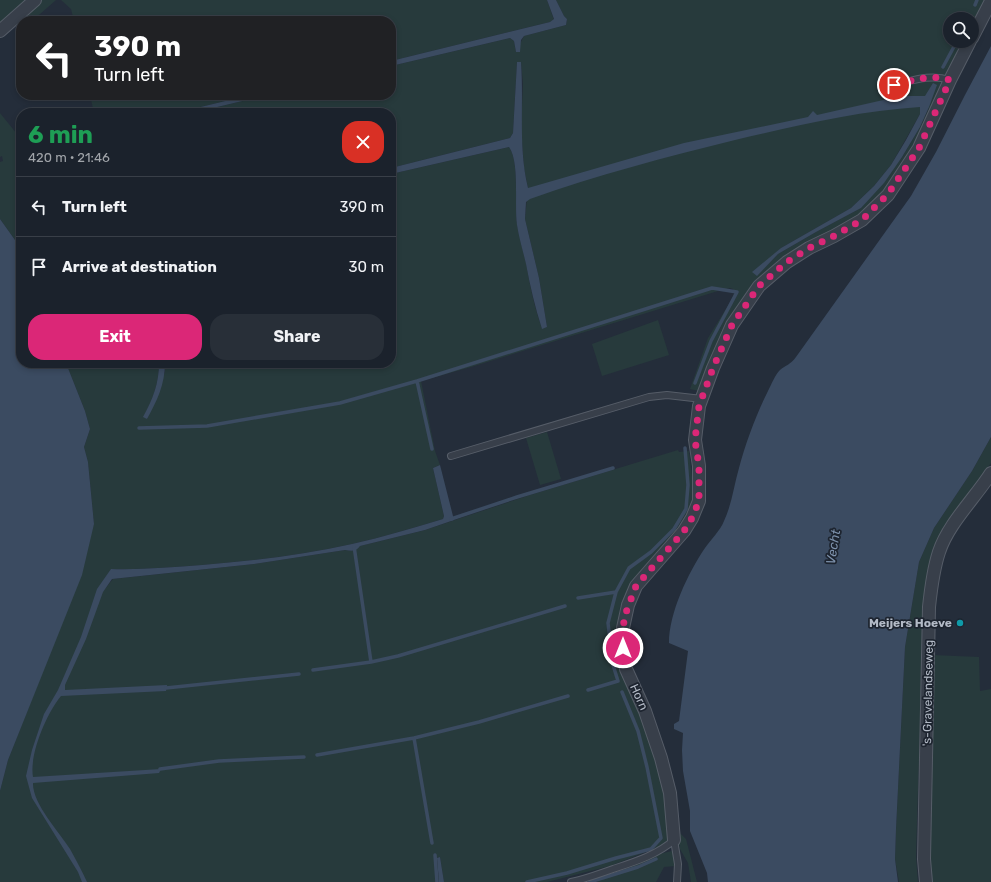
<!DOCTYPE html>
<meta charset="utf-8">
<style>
:root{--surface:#1b222c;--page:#282f38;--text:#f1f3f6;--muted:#a0a4a9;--line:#393f48;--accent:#db2777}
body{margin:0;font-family:Rubik,sans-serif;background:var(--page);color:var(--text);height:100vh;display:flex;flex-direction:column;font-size:15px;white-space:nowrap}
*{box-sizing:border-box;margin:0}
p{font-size:13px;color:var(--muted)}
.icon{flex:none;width:22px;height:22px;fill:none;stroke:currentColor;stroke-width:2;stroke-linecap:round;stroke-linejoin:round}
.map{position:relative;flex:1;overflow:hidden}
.details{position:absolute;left:16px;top:108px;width:380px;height:260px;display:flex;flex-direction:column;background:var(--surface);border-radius:16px;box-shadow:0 2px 6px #0003,0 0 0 1px var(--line)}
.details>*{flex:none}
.guide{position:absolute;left:16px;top:16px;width:380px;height:84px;border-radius:16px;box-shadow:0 2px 6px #0003,0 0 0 1px var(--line);background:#202124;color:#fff;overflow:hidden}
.tools{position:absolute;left:943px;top:12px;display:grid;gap:8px}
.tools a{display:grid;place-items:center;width:36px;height:36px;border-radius:50%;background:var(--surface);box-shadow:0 2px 6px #0003,0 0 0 1px var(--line);font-size:20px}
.pin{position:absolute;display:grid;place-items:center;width:34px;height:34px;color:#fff;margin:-17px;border:2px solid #fff;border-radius:50%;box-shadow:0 1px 4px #0007}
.me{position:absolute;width:44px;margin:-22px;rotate:0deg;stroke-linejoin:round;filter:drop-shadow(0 0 3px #0008)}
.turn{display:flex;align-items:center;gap:14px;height:84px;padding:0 12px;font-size:18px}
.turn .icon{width:52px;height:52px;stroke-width:2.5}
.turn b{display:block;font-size:28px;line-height:34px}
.round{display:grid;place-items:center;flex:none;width:42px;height:42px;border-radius:16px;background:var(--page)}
.overview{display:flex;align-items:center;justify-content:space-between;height:68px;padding:0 12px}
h1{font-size:24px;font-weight:700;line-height:30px;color:#1e9e55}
.primary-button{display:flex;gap:8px;margin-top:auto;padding:8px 12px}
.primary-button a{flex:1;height:46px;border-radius:16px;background:var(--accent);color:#fff;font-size:16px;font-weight:700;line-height:46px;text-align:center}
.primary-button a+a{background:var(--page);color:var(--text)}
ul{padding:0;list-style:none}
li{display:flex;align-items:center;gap:12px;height:60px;padding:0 12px;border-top:1px solid var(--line)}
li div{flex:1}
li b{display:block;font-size:15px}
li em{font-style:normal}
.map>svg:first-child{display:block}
</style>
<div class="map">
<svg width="991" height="882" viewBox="0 0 991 882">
<rect width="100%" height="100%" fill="#242d3a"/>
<path fill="#273a3c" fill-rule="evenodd" d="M 0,0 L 29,0 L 0,26 Z
M 42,0 L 56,0 L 32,21 L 21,21 L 21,31 L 19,33 L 17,22 Z
M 61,0 L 547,0 L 554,20 L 550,22 L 391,61 L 391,21 L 74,21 L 71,9 Z
M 556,0 L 986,0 L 972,27 L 972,19 L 950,19 L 950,41 L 964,41 L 943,90 L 895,181 L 863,214 L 759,280 L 746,293 L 726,328 L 699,391 L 690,389 L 708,338 L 732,299 L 734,293 L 733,289 L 730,288 L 718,291 L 471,367 L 421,381 L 435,451 L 440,465 L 433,468 L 444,516 L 443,519 C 413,528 383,537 352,544 C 303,555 252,561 202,565 C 172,567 141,570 111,569 L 103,591 L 113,579 L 254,564 L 345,550 L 352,551 L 360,546 L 425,530 L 530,495 L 678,450 L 679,452 L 689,451 L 694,494 L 691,510 L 685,524 L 633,583 L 620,607 L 617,631 L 617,648 L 651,740 L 663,787 L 669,833 L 668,840 L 661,846 L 610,866 L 547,882 L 444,882 L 440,857 L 437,858 L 439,882 L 0,882 L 0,791 L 8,760 L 39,681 L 94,524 L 88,462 L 84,447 L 90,429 L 85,411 L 66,363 L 159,363 C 159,383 153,399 144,416 L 147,419 L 165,372 L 165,363 L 391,363 L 391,174 L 509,147 C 520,162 514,205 517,224 C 519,237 523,250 526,263 C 530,285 534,307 542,328 L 547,327 L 539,278 L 525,219 L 528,188 L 524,168 L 521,128 L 523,84 L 521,62 L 517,62 L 513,133 L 510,138 L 391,168 L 391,113 L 192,113 L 268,95 L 391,95 L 391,66 L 510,38 L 514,41 L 516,52 L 524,36 L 566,25 L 567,19 L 564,16 ZM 929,108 L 920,127 L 902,157 L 861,208 L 816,232 L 778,254 L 757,275 L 781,248 L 851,208 L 874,186 L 891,165 L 920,114 Z
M 90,95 L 250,95 L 176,113 L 94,113 Z
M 0,113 L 21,139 L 21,253 L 15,240 L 0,219 L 0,162 L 3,161 L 2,156 L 0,157 Z
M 658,320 L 669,355 L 602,376 L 592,344 Z
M 547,432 L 561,479 L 540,485 L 526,438 Z
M 991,437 L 991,463 L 954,515 L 924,609 L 917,821 L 916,857 L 918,882 L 899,882 L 895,859 L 896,829 L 905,647 L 919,562 L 934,528 L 972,471 Z
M 933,655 L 979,657 L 980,691 L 991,689 L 991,882 L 931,882 L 930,867 Z
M 677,830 L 686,839 L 697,882 L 691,882 L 688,863 L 680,849 Z
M 672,851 L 676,866 L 664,867 L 656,882 L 597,882 L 659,854 Z"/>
<path fill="#3b4b61" d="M 547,0 L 556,0 L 564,16 L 567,19 L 566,25 L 524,36 L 521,40 L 520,52 L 516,52 L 514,41 L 510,38 L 391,66 L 391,61 L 550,22 L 554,19 Z
M 991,46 L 991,437 L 972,471 L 934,528 L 919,562 L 905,647 L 896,829 L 895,859 L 898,882 L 708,882 L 707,873 L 690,831 L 690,811 L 683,771 L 682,750 L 683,733 L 674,729 L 674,724 L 679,721 L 688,651 L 669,643 C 669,613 688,573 705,548 C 711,539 720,531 724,521 C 732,504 734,485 739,468 C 746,442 756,415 768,391 C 771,385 775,375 780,370 C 786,365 790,365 796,357 L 911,196 L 936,152 L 965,95 Z
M 517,62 L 521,62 C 524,104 518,147 528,188 L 684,143 L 808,117 L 813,111 L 817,115 L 901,96 L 925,96 L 933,83 L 937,85 L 929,107 L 920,127 L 902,157 L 884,183 L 861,208 L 816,232 L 778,254 L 757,276 L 752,272 L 781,248 L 851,208 L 874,186 L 891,165 L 906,140 L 920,114 L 920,107 C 856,111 796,126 735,140 C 666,157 597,175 530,199 L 526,202 L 525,219 L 539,278 L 547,327 L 542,329 C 535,307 530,286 526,264 C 523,251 519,238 517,225 C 514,205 520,162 509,147 L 391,174 L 391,168 L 510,138 L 513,133 Z
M 250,95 L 268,95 L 192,113 L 176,113 Z
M 0,219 L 15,240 L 21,253 L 21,363 L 66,363 L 85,411 L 90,429 L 84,447 L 88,462 L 94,524 L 82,575 L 8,760 L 0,791 Z
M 159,363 L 165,363 C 165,384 157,401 147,419 L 143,417 C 153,399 159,383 159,363 Z
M 440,465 L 454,520 L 425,530 L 360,546 C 356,552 351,551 345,550 L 254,564 L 112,579 L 103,592 L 86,639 L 65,685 L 65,690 L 167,685 L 166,691 L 61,696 C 47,713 29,754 33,777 L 161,769 L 159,773 L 33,783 C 32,803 59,832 70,849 C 76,860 82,871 87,882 L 82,882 L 78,872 L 32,798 L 26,776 L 32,750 L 44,714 L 58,690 L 81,637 L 97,589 L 111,569 C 141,570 172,567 202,565 C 252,561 303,555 352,544 C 383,537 413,528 443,519 L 444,516 L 433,468 Z
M 440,857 L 444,882 L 439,882 L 437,858 Z"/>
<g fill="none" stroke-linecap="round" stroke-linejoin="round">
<path stroke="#3b4b61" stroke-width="3.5" d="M 975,5 L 977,0
M 943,67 L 957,41
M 417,381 L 432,449
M 139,428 L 207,426 L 340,403 L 417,381 L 712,288 L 737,292 L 711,341 L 695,383
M 451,519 L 517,497 L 613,468
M 354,546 L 371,662
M 578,598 L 616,592
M 313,670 L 371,662 L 398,656 L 565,606
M 166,688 L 299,674
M 588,690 L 618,681 L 613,665 L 608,623 L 616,592 L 629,568 L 651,552 L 674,529 L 686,509 L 688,485 L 685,448
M 414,738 L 432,843
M 317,755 L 414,738 L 479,722 L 568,696
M 160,769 L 219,761 L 304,757
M 435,855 L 437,882
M 527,882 L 567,873 L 616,858 L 651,849 L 661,838 L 647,767 L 638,731 L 622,692
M 590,882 L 638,867 L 656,859"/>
<defs>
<path id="service" d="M 894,85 C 915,80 930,74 950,80
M 451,456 L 649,397 L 667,395 L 702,399
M 674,840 L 678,864 L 677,882
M 571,882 C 585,879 599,874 613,869 C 634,862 657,855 674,840"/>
<path id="minor" d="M 0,31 L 35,0
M 972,38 L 991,1
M 674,840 L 670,793 L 661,758 L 645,711 L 626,669 L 623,648 L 623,628 L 628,605 L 636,586 L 684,531 L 692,518 L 699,501 L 699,466 L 695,440 L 699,406 L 713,368 L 732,325 L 759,286 L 787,262 L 809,248 L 834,236 L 862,220 L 888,195 L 919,148 L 950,80 L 970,41
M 926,882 L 924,859 L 929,607 C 931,588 933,570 939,552 C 948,524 975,498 991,473"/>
</defs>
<use href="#service" stroke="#565d68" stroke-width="8"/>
<use href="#minor" stroke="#565d68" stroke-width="14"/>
<use href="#service" stroke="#383f4a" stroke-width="6"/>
<use href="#minor" stroke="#383f4a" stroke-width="12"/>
</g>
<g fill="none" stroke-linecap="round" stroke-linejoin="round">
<path stroke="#db2777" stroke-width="7" stroke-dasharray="0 12.6" d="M 623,648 L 623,628 L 625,615 L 636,586 L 684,531 L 692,518 L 699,501 L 699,466 L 695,440 L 699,406 L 713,368 L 732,325 L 759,286 L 787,262 L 809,248 L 834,236 L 862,220 L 888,194 L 919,148 L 950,80 C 930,74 915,80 894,85"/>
</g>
<circle fill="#0f9aa8" stroke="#1d242f" stroke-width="1.5" cx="960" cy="623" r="4"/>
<g text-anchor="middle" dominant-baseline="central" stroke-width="3.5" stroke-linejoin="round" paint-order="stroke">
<g font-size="12" font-weight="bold" fill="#b3bac6" stroke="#1d242f" text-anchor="end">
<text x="952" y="623">Meijers Hoeve</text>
</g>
<g font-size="12" fill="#b3bac6" stroke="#1d242f">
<text transform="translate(928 693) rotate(-89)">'s-Gravelandseweg</text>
<text transform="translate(639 697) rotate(66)">Horn</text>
</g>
<g font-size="13" font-style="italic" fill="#7d91ab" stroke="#1d242f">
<text transform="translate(833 547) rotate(-81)">Vecht</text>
</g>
</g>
</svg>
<div class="tools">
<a><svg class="icon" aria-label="search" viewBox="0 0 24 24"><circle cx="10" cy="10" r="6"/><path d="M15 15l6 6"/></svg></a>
</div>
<div class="pin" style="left:894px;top:85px;background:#d93025"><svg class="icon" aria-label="arrive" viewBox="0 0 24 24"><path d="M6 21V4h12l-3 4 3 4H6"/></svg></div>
<svg class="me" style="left:623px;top:648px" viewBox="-20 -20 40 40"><circle r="17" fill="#db2777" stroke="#fff" stroke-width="3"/><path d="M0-11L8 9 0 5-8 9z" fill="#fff"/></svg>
<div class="guide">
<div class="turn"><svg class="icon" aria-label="left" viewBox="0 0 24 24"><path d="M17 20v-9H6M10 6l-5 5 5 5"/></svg><div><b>390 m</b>Turn left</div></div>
</div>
<section class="details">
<div class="overview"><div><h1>6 min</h1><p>420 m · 21:46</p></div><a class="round" style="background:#d93025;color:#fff"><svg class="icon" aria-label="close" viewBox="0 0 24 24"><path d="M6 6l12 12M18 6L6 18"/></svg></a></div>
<ul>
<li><svg class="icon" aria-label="left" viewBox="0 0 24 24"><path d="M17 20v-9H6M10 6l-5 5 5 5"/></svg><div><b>Turn left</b></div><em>390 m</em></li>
<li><svg class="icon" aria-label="arrive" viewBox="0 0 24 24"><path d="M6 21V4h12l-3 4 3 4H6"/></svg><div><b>Arrive at destination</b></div><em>30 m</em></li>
</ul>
<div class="primary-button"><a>Exit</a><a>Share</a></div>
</section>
</div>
